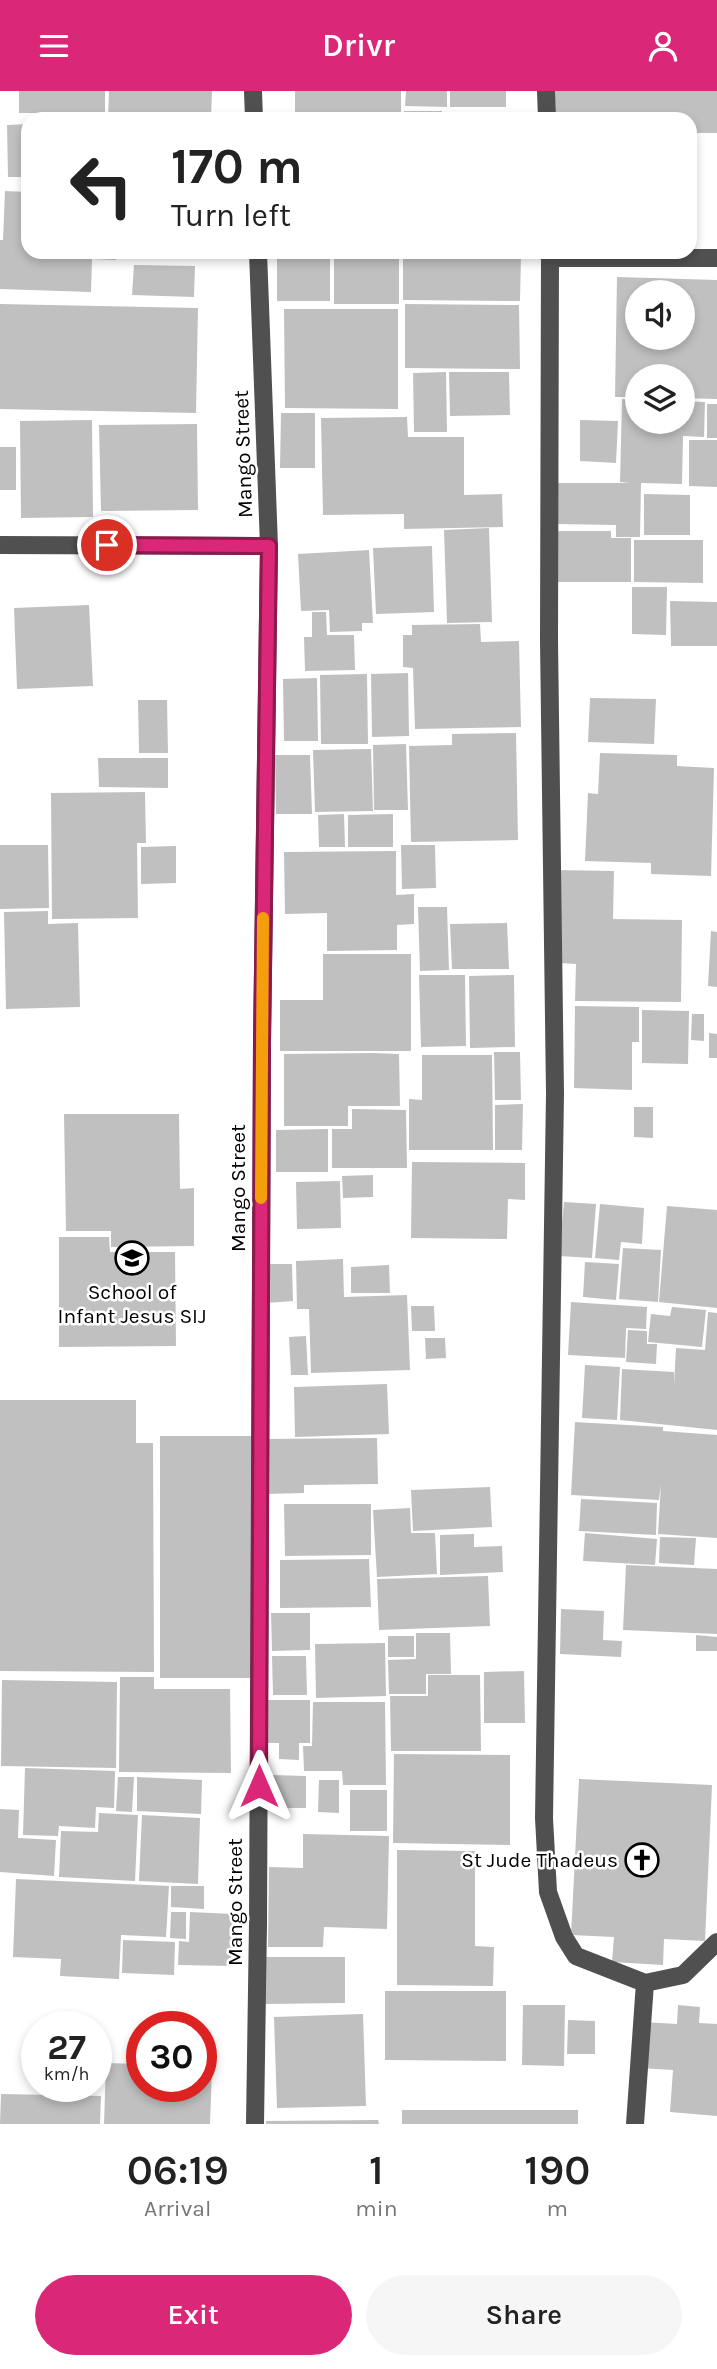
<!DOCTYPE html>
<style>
:root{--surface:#fff;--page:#f6f6f6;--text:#222;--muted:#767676;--accent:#db2777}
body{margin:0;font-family:Karla,sans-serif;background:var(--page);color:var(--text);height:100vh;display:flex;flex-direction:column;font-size:26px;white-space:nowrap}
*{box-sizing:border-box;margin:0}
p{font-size:23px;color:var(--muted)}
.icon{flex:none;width:38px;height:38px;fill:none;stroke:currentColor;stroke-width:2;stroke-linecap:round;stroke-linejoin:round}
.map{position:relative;height:2033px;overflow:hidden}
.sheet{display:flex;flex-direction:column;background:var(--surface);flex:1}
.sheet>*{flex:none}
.banner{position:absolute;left:21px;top:21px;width:676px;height:147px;border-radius:21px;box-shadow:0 4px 10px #0003;background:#fff;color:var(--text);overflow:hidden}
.controls{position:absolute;left:625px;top:189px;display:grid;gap:14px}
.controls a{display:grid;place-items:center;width:70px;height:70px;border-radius:50%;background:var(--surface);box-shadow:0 4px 10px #0003;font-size:35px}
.speed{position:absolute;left:21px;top:1920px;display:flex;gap:14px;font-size:35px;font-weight:700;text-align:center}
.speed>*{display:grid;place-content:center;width:91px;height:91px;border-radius:50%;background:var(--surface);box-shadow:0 4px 10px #0003;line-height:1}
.speed small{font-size:18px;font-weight:400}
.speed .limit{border:10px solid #d22;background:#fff;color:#111}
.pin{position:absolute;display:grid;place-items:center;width:60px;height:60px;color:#fff;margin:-30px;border:4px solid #fff;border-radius:50%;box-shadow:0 2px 7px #0007}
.me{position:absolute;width:77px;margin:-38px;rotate:0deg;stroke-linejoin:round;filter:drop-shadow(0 0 5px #0008)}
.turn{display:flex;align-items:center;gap:24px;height:147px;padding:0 35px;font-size:32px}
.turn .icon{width:91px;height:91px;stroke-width:2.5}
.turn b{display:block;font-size:49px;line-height:60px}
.eta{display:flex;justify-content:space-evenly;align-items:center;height:119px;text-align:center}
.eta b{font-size:42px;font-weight:600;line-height:49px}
.button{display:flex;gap:14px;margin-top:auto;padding:14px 35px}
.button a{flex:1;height:80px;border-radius:42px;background:var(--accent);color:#fff;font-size:28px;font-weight:600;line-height:80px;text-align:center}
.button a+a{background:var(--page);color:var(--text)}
header{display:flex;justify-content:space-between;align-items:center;height:91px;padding:0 35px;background:var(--accent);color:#fff;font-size:32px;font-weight:600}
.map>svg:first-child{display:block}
</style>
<header><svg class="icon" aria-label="menu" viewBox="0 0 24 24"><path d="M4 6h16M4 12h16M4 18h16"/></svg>Drivr<svg class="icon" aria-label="person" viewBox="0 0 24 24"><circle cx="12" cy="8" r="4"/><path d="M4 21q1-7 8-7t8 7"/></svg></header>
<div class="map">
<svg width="717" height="2033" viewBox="0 0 717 2033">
<rect width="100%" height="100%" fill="#fff"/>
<path fill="#c0c0c0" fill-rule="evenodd" d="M 19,0 L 105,0 L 105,22 L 19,22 Z
M 109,0 L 212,0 L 211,28 L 108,28 Z
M 295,0 L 401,0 L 401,28 L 295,28 Z
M 406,0 L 447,0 L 447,16 L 405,15 Z
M 450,0 L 506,0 L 506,16 L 450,16 Z
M 552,0 L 717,0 L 717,42 L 690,42 L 690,28 L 552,28 Z
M 404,20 L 442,20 L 442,28 L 404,28 Z
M 445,23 L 486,24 L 486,28 L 445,28 Z
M 28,33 L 28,86 L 8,86 L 7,34 Z
M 5,100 L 28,101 L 28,161 L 117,161 L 116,169 L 92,168 L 91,201 L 0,198 L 0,149 L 3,149 Z
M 121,161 L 193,161 L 193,168 L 121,165 Z
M 277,161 L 330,161 L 330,210 L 277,210 Z
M 334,161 L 399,161 L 399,213 L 334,213 Z
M 403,161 L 510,161 L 510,164 L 521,164 L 520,210 L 403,209 Z
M 134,174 L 195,175 L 194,206 L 132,204 Z
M 617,186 L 717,189 L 717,308 L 682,307 L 682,285 L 637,285 L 637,306 L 615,306 ZM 637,201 L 682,201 L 682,247 L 637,247 Z
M 0,213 L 198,217 L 196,322 L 0,318 Z
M 405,213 L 519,214 L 520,278 L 405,277 Z
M 284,218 L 398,218 L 398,318 L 285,317 Z
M 446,281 L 447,341 L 414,341 L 413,282 Z
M 449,281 L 509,281 L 510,324 L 450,325 Z
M 622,308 L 637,309 L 637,331 L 682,331 L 682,310 L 705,311 L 704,346 L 683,345 L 682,393 L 641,392 L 640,446 L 616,446 L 616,434 L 557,433 L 558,392 L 630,392 L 620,391 Z
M 707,313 L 717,313 L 717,347 L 707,347 Z
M 281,322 L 315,322 L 315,377 L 280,377 Z
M 407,326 L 408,346 L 464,346 L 464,404 L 502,403 L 503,436 L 404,438 L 404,423 L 323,424 L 321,327 Z
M 92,329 L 93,426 L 21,427 L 20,330 Z
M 580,329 L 618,330 L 616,372 L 580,370 Z
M 197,333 L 198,419 L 101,420 L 99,334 Z
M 689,349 L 717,349 L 717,396 L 689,395 Z
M 0,356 L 16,356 L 16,399 L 0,399 Z
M 644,403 L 690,404 L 690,444 L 644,444 Z
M 489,437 L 492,531 L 447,532 L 444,439 Z
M 558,440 L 611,440 L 611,447 L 631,447 L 631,491 L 557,491 Z
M 634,449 L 703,449 L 703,492 L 634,491 Z
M 432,455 L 434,521 L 376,523 L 373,457 Z
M 369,459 L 373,532 L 362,532 L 362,540 L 330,541 L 329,519 L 301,520 L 298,463 Z
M 632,496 L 667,496 L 666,544 L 632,543 Z
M 670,510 L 717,511 L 717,555 L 671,555 Z
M 89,514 L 93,595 L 17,598 L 14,517 Z
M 312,521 L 326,521 L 327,544 L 354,544 L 355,579 L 305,580 L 304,546 L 312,546 Z
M 480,533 L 481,551 L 519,550 L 521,636 L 415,638 L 413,577 L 403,576 L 403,544 L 412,544 L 412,534 Z
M 408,582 L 409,645 L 372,646 L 371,583 Z
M 367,583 L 368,653 L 321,653 L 320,584 Z
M 317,587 L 318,650 L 284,650 L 283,588 Z
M 590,607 L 656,608 L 654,653 L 588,651 Z
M 138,609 L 167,609 L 168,662 L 139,662 Z
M 516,642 L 518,749 L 411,751 L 409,655 L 452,654 L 452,643 Z
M 406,653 L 408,719 L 374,719 L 373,654 Z
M 371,658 L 373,720 L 315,721 L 313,659 Z
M 600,662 L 677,664 L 677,675 L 714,677 L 711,785 L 651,783 L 651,772 L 585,770 L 588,702 L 598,703 Z
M 275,664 L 310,664 L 312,723 L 276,723 Z
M 98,667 L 168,667 L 168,697 L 99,696 Z
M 145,701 L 146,752 L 137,752 L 138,827 L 52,828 L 51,702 Z
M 344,723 L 345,756 L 319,756 L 318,724 Z
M 393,723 L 393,756 L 348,756 L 348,724 Z
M 0,754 L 48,754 L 49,817 L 0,818 Z
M 401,754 L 435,754 L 436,797 L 402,798 Z
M 176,755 L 176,792 L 141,793 L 141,756 Z
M 396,760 L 396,804 L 414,803 L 414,833 L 397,834 L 397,859 L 327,860 L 327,822 L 285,823 L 284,761 Z
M 554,779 L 614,780 L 613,828 L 682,829 L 681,911 L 575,910 L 576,873 L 560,872 Z
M 418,816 L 447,816 L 449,879 L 420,880 Z
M 48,820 L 48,833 L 78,832 L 80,916 L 6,918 L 4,821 Z
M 507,832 L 509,878 L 452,878 L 450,833 Z
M 711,840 L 717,841 L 717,896 L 708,895 Z
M 323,863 L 411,863 L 411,960 L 280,960 L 280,909 L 323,909 Z
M 419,884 L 465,884 L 466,955 L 421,956 Z
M 514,884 L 515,956 L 470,957 L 469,885 Z
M 575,915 L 639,916 L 639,951 L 632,951 L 632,999 L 574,997 Z
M 642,919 L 689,920 L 688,973 L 642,972 Z
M 692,923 L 704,923 L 704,950 L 691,949 Z
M 709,942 L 717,943 L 717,967 L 709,967 Z
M 494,961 L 520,961 L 521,1009 L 495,1009 Z
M 373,962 L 399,963 L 400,1015 L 348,1015 L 348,1035 L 284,1035 L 284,963 Z
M 422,964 L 492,964 L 493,1059 L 409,1059 L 409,1008 L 422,1009 Z
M 523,1013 L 522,1059 L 495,1059 L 495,1014 Z
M 634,1016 L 653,1016 L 653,1047 L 634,1046 Z
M 352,1018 L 406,1019 L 407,1077 L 332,1077 L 332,1038 L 352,1038 Z
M 64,1023 L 179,1023 L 180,1098 L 194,1097 L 194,1155 L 111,1156 L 111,1140 L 66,1140 Z
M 328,1038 L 328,1081 L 276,1081 L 276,1039 Z
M 412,1071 L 525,1072 L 525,1109 L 508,1108 L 507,1148 L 411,1147 Z
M 373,1084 L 373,1106 L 343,1107 L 342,1085 Z
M 340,1090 L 341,1137 L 297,1138 L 296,1091 Z
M 564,1111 L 596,1113 L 592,1167 L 559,1165 Z
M 600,1113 L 644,1117 L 642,1153 L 621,1151 L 619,1169 L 595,1167 Z
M 667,1115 L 717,1119 L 717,1217 L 659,1211 Z
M 59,1146 L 109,1146 L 110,1161 L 175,1161 L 176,1255 L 59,1256 Z
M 623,1157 L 661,1159 L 658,1211 L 619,1208 Z
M 343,1168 L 344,1206 L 407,1204 L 410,1279 L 311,1282 L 309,1218 L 297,1218 L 296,1170 Z
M 585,1171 L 619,1173 L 616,1209 L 583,1206 Z
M 267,1173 L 292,1173 L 293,1210 L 267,1212 Z
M 389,1174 L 390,1202 L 351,1202 L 351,1176 Z
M 571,1211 L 647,1216 L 646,1238 L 626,1237 L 625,1267 L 568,1264 Z
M 411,1215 L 434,1215 L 435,1240 L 412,1240 Z
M 672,1216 L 706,1219 L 702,1256 L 648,1251 L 651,1223 L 670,1225 Z
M 708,1221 L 717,1222 L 717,1339 L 620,1329 L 622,1278 L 674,1281 L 674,1294 L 676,1257 L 705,1259 Z
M 628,1239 L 647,1240 L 647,1253 L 657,1253 L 656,1273 L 626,1271 Z
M 306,1245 L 308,1284 L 291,1284 L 289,1246 Z
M 425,1247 L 445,1247 L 446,1267 L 426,1268 Z
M 585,1274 L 620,1276 L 617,1329 L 582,1327 Z
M 387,1293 L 389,1343 L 295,1346 L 294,1296 Z
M 0,1309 L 136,1309 L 136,1352 L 153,1352 L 154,1581 L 0,1580 Z
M 575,1331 L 663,1336 L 663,1340 L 717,1344 L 717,1447 L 658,1443 L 661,1393 L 659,1409 L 571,1404 Z
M 160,1345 L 255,1345 L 254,1587 L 160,1587 Z
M 377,1347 L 378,1393 L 304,1394 L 304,1402 L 267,1403 L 267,1348 Z
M 490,1396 L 492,1436 L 413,1440 L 411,1399 Z
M 581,1408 L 657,1412 L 656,1444 L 579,1440 Z
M 284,1413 L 371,1413 L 371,1464 L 285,1465 Z
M 410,1417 L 411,1442 L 435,1442 L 437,1483 L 377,1486 L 373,1419 Z
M 585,1442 L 657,1448 L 655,1474 L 583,1470 Z
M 474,1443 L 474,1456 L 502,1455 L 503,1481 L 440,1484 L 440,1444 Z
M 660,1446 L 696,1447 L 694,1474 L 659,1472 Z
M 369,1468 L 371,1516 L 280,1517 L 280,1469 Z
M 626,1474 L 717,1478 L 717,1543 L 623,1539 Z
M 488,1485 L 490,1535 L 379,1539 L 377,1488 Z
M 561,1518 L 604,1520 L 603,1549 L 622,1550 L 621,1566 L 560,1563 Z
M 271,1522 L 310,1522 L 310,1559 L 272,1560 Z
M 416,1542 L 450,1542 L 451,1583 L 426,1583 L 426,1603 L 389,1603 L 388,1569 L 416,1568 Z
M 696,1544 L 717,1546 L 717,1560 L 696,1560 Z
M 388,1545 L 414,1545 L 414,1566 L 388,1566 Z
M 385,1552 L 386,1605 L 316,1607 L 315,1553 Z
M 272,1565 L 306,1565 L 307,1604 L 273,1604 Z
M 524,1580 L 525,1632 L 484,1632 L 484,1581 Z
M 428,1584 L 480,1584 L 481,1660 L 391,1660 L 390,1605 L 428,1605 Z
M 120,1586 L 154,1586 L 154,1598 L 230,1598 L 231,1682 L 119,1681 Z
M 2,1589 L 117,1591 L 116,1677 L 1,1675 Z
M 268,1609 L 310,1609 L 310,1652 L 299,1652 L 299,1669 L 279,1668 L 279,1652 L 268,1652 Z
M 313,1611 L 385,1611 L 386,1694 L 343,1694 L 342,1680 L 304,1680 L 303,1655 L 312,1655 Z
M 394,1663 L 510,1664 L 510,1754 L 393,1752 Z
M 25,1677 L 115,1680 L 114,1717 L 96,1716 L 95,1737 L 59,1735 L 58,1745 L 23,1744 Z
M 271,1684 L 306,1685 L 306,1717 L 271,1717 Z
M 118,1686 L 134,1686 L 132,1721 L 116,1720 Z
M 137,1686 L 202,1689 L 201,1723 L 137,1720 Z
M 579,1688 L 712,1694 L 705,1850 L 664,1848 L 663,1874 L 612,1871 L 614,1846 L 571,1844 Z
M 319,1689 L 339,1689 L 339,1722 L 318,1721 Z
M 350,1699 L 387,1699 L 387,1740 L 350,1740 Z
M 0,1718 L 19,1719 L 18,1747 L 56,1749 L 54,1785 L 0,1781 Z
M 99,1722 L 138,1724 L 135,1790 L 59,1786 L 61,1740 L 98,1741 Z
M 142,1724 L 200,1727 L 198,1793 L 139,1790 Z
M 303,1743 L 389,1745 L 387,1838 L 324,1836 L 323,1856 L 268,1856 L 269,1776 L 303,1777 Z
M 397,1759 L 475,1760 L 475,1855 L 494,1856 L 493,1895 L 397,1894 Z
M 16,1788 L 169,1795 L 166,1846 L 121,1844 L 119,1888 L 60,1885 L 61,1868 L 13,1866 Z
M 171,1795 L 204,1795 L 204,1818 L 171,1816 Z
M 171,1821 L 186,1821 L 186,1848 L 170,1847 Z
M 190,1821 L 233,1823 L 231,1875 L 178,1874 L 179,1850 L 189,1851 Z
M 123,1849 L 175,1851 L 174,1884 L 122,1882 Z
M 264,1866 L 345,1866 L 345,1912 L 265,1913 Z
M 385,1900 L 506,1900 L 506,1970 L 385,1969 Z
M 523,1914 L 565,1914 L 564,1975 L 522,1974 Z
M 678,1914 L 700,1916 L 699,1932 L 717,1933 L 717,2025 L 670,2021 L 673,1979 L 639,1977 L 643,1931 L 677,1933 Z
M 363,1923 L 366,2015 L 277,2017 L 274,1926 Z
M 49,1928 L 94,1930 L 94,1936 L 49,1936 Z
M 568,1929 L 595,1930 L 595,1963 L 567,1963 Z
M 106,1972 L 142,1973 L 142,1995 L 201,1995 L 201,1976 L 212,1977 L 210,2033 L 104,2033 Z
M 1,2003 L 101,2005 L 100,2033 L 0,2033 Z
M 402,2019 L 578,2019 L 578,2033 L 402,2033 Z
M 378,2029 L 379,2033 L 266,2033 L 266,2030 Z"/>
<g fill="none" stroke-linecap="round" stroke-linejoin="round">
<path stroke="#505050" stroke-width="18" d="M 253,0 L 254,28
M 546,0 L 547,28
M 550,161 L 549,550 L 555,1003 L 544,1727 L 548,1801 L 564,1846 L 576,1865 L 645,1892
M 550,167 L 717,167
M 0,454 L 269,455
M 645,1892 L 683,1884 L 717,1851
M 255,2033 L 258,1832 L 262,950 L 269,455 L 258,161
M 635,2033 L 645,1892"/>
</g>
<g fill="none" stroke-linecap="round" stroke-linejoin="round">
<defs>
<path id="route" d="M 107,454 L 269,455 L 262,950 L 259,1695"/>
</defs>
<use href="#route" stroke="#8e194d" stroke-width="18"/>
<use href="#route" stroke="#db2777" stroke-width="12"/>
<path stroke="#f59e0b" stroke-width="12" d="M 261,1107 L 263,827"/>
</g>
<defs>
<symbol id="school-ring" viewBox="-11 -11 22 22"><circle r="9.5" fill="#fff" stroke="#000" stroke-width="1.5"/><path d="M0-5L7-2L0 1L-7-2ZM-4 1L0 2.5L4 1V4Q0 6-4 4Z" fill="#000"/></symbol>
<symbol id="church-ring" viewBox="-11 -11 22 22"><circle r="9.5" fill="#fff" stroke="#000" stroke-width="1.5"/><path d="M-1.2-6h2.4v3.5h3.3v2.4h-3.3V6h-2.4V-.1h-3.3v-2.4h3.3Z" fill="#000"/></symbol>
</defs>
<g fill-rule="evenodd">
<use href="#school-ring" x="113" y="1148" width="38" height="38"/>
<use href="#church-ring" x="623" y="1750" width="38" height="38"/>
</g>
<g text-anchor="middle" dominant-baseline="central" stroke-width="5" stroke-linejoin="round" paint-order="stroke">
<g font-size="21" fill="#000" stroke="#fff">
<text transform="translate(243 363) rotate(-92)">Mango Street</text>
<text transform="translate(238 1097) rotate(-90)">Mango Street</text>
<text transform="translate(235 1811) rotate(-90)">Mango Street</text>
</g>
<g font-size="21" fill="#000" stroke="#fff">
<text x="132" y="1201">School of<tspan x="132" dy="24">Infant Jesus SIJ</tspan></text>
<text x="618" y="1769" text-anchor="end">St Jude Thadeus</text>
</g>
</g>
</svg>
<div class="controls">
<a><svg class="icon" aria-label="sound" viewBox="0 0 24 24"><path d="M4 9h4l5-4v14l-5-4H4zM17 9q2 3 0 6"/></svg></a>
<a><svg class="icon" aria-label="layers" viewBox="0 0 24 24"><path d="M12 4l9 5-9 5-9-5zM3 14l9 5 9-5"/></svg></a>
</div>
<div class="speed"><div>27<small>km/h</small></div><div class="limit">30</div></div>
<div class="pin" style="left:107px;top:454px;background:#d93025"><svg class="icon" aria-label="arrive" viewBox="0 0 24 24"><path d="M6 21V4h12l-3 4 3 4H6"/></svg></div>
<svg class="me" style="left:259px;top:1695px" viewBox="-20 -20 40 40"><path d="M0-17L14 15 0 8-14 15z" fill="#db2777" stroke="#fff" stroke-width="4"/></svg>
<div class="banner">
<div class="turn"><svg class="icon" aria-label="left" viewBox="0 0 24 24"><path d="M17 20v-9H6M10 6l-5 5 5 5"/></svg><div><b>170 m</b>Turn left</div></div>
</div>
</div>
<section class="sheet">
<div class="eta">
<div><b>06:19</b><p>Arrival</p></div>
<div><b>1</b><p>min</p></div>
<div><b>190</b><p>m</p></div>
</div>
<div class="button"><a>Exit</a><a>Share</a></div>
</section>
